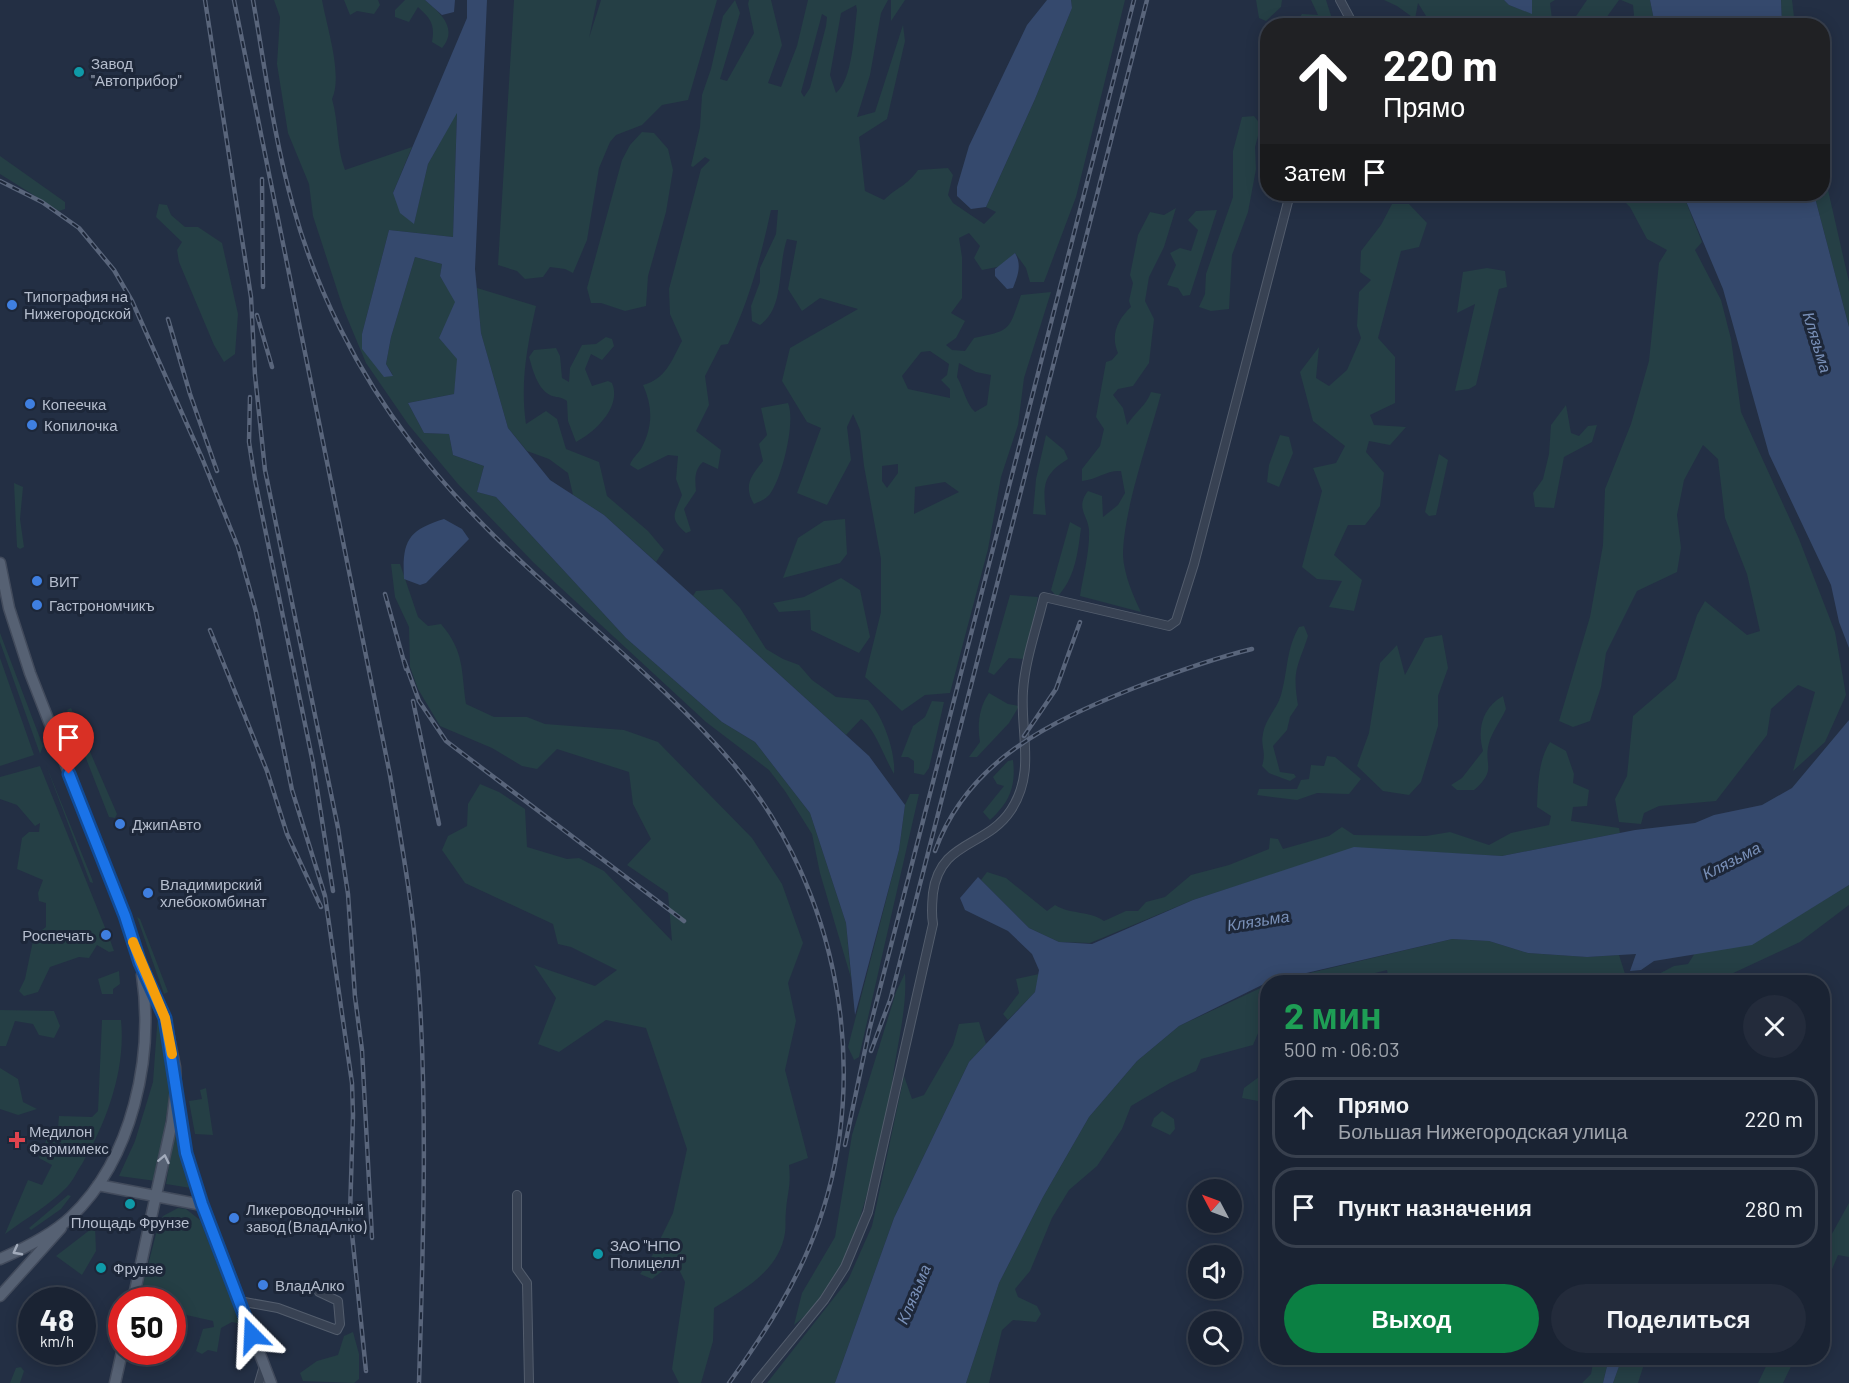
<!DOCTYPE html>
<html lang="ru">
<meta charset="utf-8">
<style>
:root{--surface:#1a2333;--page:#232b3b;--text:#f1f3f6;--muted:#9fa4ac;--line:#38404e;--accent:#0b8043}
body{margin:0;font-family:Barlow,sans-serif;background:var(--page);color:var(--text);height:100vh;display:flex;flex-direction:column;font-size:22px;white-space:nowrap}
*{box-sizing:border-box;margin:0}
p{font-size:20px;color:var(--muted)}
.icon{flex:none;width:33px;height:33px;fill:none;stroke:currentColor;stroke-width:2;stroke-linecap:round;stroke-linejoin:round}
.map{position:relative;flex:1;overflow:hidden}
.panel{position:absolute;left:1260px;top:975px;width:570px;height:390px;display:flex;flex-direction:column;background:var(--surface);border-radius:24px;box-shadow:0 3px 15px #0003,0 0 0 2px var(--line)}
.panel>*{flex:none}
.hud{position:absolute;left:1260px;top:18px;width:570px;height:183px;border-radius:24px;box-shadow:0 3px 15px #0003,0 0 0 2px var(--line);background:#202124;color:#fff;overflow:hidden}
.needle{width:39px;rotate:311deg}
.controls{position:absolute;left:1188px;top:1179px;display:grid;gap:12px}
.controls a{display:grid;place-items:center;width:54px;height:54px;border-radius:50%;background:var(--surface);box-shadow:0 3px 15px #0003,0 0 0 2px var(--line);font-size:30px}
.speed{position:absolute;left:18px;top:1287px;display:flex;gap:12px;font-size:30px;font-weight:700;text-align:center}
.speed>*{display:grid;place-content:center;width:78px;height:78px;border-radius:50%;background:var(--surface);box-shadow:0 3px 15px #0003,0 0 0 2px var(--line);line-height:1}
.speed small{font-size:15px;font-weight:400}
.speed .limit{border:9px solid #d22;background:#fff;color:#111}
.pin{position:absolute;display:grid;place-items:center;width:51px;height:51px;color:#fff;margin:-62px -26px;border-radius:50% 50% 50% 0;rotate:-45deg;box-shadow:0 0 6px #0007}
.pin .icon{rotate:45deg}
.me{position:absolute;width:66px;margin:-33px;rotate:339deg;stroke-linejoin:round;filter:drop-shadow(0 0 4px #0008)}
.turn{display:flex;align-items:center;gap:21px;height:126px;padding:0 24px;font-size:27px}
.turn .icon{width:78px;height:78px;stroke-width:2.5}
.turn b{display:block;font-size:42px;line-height:51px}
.then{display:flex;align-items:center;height:57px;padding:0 24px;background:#0003;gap:12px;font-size:22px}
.round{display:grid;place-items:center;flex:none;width:63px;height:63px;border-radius:32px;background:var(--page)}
.head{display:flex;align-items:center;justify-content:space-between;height:102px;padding:0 24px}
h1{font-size:36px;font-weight:700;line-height:45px;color:#1e9e55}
.action{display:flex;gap:12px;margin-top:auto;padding:12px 24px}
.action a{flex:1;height:69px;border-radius:36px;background:var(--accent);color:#fff;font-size:24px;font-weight:700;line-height:69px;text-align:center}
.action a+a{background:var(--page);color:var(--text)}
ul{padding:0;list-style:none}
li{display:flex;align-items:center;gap:18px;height:81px;margin:0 12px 9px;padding:0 12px;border:3px solid var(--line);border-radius:24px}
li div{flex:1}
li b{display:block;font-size:22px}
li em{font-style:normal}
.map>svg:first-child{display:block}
</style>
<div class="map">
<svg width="1849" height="1383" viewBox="0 0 1849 1383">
<rect width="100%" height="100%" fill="#232f44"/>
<path fill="#253f45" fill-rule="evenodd" d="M 274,0 L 322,0 C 327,28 343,75 332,99 C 339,123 336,147 345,170 L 412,147 L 393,193 L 414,223 L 428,164 L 457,112 L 453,237 L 389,230 L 362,334 L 362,349 L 393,375 L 386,364 L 391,337 L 415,257 L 442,264 L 440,276 L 456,302 L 439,338 L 458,359 L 454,394 L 408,403 L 424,433 L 449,434 L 453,455 L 484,466 L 477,492 L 496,497 L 626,638 L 722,722 L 755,742 L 810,813 L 846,923 L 851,978 L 820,873 L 812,834 L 785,791 L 769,770 L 706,722 L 534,563 L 458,484 L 408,424 L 366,363 L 343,308 L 313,216 L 309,184 L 288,133 L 277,64 L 280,17 Z
M 344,0 L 378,0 L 380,5 L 374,14 L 357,11 L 350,15 Z
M 405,0 L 425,0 C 439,12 459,28 442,48 L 432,42 C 435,24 431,19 418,7 L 409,22 L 395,17 L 395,10 Z
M 514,0 L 597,0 L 589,38 L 601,0 L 717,0 L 688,100 L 662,105 L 642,125 L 616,135 L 610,142 L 599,168 L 587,240 L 573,273 L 565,269 L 550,267 L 543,277 L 525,279 L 517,271 L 498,265 Z
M 735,0 L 740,13 L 720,79 L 727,81 L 754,33 L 748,4 L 749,0 L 771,0 L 782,45 L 768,83 L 781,87 L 797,46 L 808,0 L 888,0 L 881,13 L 870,75 L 857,117 L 875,112 L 903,25 L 905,41 L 887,119 L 859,137 L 865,191 L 884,200 C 897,187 907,186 918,170 L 948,168 L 953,175 L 948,195 L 953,203 L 984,224 L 996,212 L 986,207 L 1035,99 L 1072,8 L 1071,0 L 1125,0 L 1076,197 L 1044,282 L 1030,282 L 1026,268 L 1015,253 L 1002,266 L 982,270 L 974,258 L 980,246 L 969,233 L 959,238 L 962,257 L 962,298 L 951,313 L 965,321 L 956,338 L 946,345 L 952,350 L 965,351 L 974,338 C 1012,330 1008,331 1021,295 L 1051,292 L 1024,378 L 1018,425 L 1001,477 L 988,549 L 950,693 L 925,695 L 902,711 L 865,677 L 881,612 L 881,559 L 864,466 L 860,430 L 853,414 L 847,427 L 851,460 L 827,505 L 797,493 L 821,428 L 807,422 L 782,381 L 790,348 L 858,309 L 820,298 L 802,311 L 788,289 L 797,241 L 787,239 C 777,268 785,308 760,325 L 752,321 L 751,306 L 760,282 L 760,268 L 776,234 L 778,210 L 771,210 C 761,256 749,302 728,344 L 721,345 L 705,376 L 709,405 L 696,431 L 721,450 L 718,469 L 703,462 C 694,470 695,480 696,491 L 684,509 L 691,531 L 686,533 C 669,518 674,515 682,495 L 676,479 L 678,456 L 668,455 L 638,470 L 630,465 C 632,458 637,455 641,449 C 653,427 653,407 643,385 C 666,379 672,360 682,341 L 670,314 L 669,289 L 701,169 L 710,160 L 705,157 L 693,167 L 691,166 L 700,127 L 702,95 L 711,69 L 723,16 ZM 856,5 L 857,10 C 854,32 853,79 836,93 L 830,75 L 841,13 ZM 822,14 L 827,17 L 826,26 L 810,88 L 804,97 L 801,92 ZM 930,351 L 949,364 L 947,375 L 941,380 L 950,389 L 950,398 L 908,389 L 902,376 L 921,352 ZM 959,363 L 976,372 L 991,375 L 987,405 L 975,412 C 966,404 964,389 957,377 ZM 898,464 L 898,473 L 887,488 L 882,481 L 882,466 ZM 945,482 L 959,492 L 914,514 L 915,487 Z
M 891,0 L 905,0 L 891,21 Z
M 1256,0 L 1282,0 L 1281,7 L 1266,21 L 1259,18 Z
M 1311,0 L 1326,0 L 1334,25 L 1294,25 L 1302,14 L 1318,15 Z
M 1384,0 L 1504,0 L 1509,5 L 1531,13 L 1532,0 L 1555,0 L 1550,3 L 1552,19 L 1547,26 L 1462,25 L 1445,16 L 1426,16 L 1418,3 L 1415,19 L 1397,6 Z
M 1587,0 L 1619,0 L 1601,25 L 1570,25 Z
M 1621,0 L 1650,0 L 1655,25 L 1630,25 L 1634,15 L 1633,5 Z
M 1781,0 L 1792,0 L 1795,25 L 1782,25 Z
M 1254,116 L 1261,125 L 1255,147 L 1256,169 L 1248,212 L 1232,255 L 1229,309 L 1211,311 L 1199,307 L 1205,294 L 1206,274 L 1233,197 L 1233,151 L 1242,117 Z
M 642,132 L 654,133 L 668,149 L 673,170 L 666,212 L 648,276 L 646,306 L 625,311 L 601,303 L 591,303 L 587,288 L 622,160 L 630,145 Z
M 0,156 L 65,202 L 65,209 L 59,211 L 0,174 Z
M 1823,168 L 1849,282 L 1849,327 L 1814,194 L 1822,194 Z
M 1617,194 L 1683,194 L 1702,242 L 1695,250 L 1721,300 L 1731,339 L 1741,412 L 1799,539 L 1835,632 L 1846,695 L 1825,742 L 1793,771 L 1815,692 L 1798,685 L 1771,709 L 1767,735 L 1716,801 L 1659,806 L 1644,813 L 1641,824 L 1619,822 L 1615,799 L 1627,776 L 1633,716 L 1676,679 L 1697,615 L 1705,601 L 1747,635 L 1760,631 L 1747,574 L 1725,518 L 1718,459 L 1703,445 L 1684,480 L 1677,515 L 1681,548 L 1677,572 L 1637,591 L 1606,653 L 1601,687 L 1590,721 L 1573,727 L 1559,721 L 1590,617 L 1603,545 L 1605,489 L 1631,424 L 1649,361 L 1659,263 L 1667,250 L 1647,239 L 1630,207 Z
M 159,204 L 167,205 L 171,215 L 185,227 L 198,227 L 222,243 L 238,314 L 235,354 L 224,362 L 214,345 L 179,262 L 177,250 L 182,242 L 156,217 Z
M 1392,204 L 1409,204 L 1427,223 L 1419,247 L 1401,251 L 1378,338 L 1395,357 L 1395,403 L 1370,415 L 1374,425 L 1406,427 L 1390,445 L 1369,441 L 1366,452 L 1384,473 L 1380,506 L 1365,525 L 1348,525 L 1334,555 L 1362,580 L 1354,611 L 1329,607 L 1342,581 L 1317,579 L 1302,567 L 1322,491 L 1313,468 L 1336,463 L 1345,446 L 1313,421 L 1300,372 L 1319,347 L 1316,378 L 1329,386 L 1347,370 L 1361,338 L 1357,326 L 1359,292 L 1371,280 L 1360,272 L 1361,251 L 1381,225 Z
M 1176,208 L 1164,247 L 1149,277 L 1145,301 L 1154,319 L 1149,363 L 1133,386 L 1118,389 L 1113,395 L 1123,408 L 1127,425 C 1135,412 1147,405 1151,392 L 1161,394 C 1149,439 1123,511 1123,556 C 1124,574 1133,596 1141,612 L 1080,596 C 1083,576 1090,551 1089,530 C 1088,515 1075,508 1088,491 L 1102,496 L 1103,517 L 1118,505 L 1125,493 L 1121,471 C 1106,470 1099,479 1082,481 L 1082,469 L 1100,446 L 1104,429 L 1096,417 L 1106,362 L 1112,360 L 1118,353 C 1110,335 1118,319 1131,307 L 1129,301 L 1133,283 L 1130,275 L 1138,235 L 1150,212 L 1164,215 Z
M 1217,210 L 1190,295 L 1183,296 L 1178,288 L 1167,285 L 1176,265 L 1170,253 L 1180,248 L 1191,251 L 1198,230 L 1188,220 L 1196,211 Z
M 1487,268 L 1505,271 L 1507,287 L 1499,289 L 1476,385 L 1469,389 L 1455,391 L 1475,304 L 1457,313 L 1463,272 Z
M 477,288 L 536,306 C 527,347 520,383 526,424 L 546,411 L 557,419 L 566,449 L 599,462 L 607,496 L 648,531 L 664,550 L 656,562 L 604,515 L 573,495 L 568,473 L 549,459 L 527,451 L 508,428 L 481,333 Z
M 606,337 L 612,339 L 614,346 L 602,360 L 591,354 L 585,369 L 592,386 L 608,381 L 612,383 C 622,407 595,432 576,442 L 568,421 L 567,401 C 561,396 556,398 550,395 C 537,388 533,370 529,357 L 534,350 L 556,348 L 560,356 L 562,378 L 569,382 L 570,368 L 582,345 L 596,344 Z
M 788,403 C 796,421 782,478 770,494 C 765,500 760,501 754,504 C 743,486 751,476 763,461 L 759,444 L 767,435 L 761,408 Z
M 1566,405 L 1571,433 L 1579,436 L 1588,426 L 1597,425 L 1592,442 L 1564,457 L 1554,508 L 1535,507 L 1533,493 L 1543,479 L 1549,454 L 1551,425 Z
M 1046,435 L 1064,450 L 1068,459 C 1042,475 1043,486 1046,515 L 1033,514 L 1036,479 Z
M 1280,435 L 1289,437 L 1293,453 L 1279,487 L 1267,482 L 1269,465 Z
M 1439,454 L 1448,460 L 1436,515 L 1429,516 L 1425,512 Z
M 14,483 L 23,487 L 20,519 L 24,547 L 20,549 L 17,547 Z
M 845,519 L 847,554 L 840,563 L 783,578 L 798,538 L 824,521 Z
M 1070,522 L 1081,528 C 1078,552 1075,579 1057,597 L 1051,590 Z
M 391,564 L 400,564 L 418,617 L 428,626 L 441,624 C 465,652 461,671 466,704 L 494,717 L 527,717 L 545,724 L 624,730 L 658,742 L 752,838 L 782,884 L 803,943 L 788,983 L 796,1021 L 785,1070 L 808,1158 L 789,1165 C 791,1187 788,1189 786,1210 C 785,1218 786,1226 785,1233 C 779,1271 743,1290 714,1308 L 713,1341 L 701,1383 L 679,1383 L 672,1369 L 685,1282 L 675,1261 L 652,1279 L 640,1274 L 649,1262 L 673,1213 L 687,1149 L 646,1028 L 606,1020 L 559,1052 L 538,1044 L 556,998 L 534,965 L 595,986 L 617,970 L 571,947 L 558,944 L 553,924 L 465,883 L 442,850 L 448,836 L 467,826 L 468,804 L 480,784 L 499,792 L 525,809 L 527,847 L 567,859 L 579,858 L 604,871 L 672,941 L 668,893 L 627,865 L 651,839 L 633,804 L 629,772 L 557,749 L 537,769 L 522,766 L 492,748 L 440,726 L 418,689 L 410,667 L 409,627 L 395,597 Z
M 841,578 L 860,590 L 870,637 L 859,653 L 811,630 L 810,610 L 779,612 L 773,603 L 804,597 Z
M 722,589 L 740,608 L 766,649 L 783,659 L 799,665 L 812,680 L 836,697 L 868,700 C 883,716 896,752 894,774 C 884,757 875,728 861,719 L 846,735 L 693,596 L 696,591 Z
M 1010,595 L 1038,597 L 1026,659 L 1009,658 L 994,675 L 988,672 Z
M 1304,626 L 1308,636 C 1298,667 1292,669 1298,705 L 1290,717 L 1287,730 L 1273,746 L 1280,772 L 1294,774 L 1296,777 L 1290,781 L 1269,773 L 1262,766 C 1267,751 1260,746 1263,734 C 1265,719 1277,709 1281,695 C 1288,671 1286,649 1299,627 Z
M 0,633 L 43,746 L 40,754 L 0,642 Z
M 1442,635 L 1448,668 L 1438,696 L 1438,726 L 1421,782 L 1409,795 L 1383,791 L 1357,766 L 1369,733 L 1380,663 L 1397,645 L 1405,675 L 1425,638 Z
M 0,658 L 34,755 L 0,766 Z
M 989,693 L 1008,704 L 1019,706 L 1009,723 L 977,757 L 969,757 L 980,742 C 977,726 979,707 989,693 Z
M 1503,696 L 1506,709 C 1501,720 1492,732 1489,743 C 1483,765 1498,769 1474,790 L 1457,790 L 1451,785 L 1462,778 L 1483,751 C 1477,729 1482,708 1503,696 Z
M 932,701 L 944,702 L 929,768 L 924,775 L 914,773 L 914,761 L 908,757 L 901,757 L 913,726 L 925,717 Z
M 71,708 L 117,814 L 115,818 L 109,817 L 67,710 Z
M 1550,742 L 1566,751 L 1574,774 L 1573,783 L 1589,790 L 1587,806 L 1573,807 L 1571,821 L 1619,828 L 1620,833 L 1502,856 L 1354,848 L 1193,900 L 1090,943 L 1059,942 L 1029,928 L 981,880 L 987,872 L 1006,878 L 1047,911 L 1055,905 C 1071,915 1088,910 1104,921 L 1126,911 L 1138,911 L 1146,902 L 1165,897 L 1191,875 L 1229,865 L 1269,849 L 1270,838 L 1278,839 L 1283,849 L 1329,836 L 1342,827 L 1354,835 L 1426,836 L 1450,832 L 1489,845 L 1511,833 L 1549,825 L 1551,816 L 1537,807 C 1538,785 1538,761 1550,742 Z
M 1327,756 L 1335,757 L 1361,779 L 1349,794 L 1317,793 L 1297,800 L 1257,795 L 1259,789 L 1297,789 L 1301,780 L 1309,779 L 1311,765 L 1324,766 Z
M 1013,760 C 1016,786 1010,802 990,820 L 983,812 L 1004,786 L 997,784 L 993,777 L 1008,761 Z
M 46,765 L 92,879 L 93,883 L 90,882 Z
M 40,766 L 106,930 L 102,932 L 105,939 L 109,937 L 114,951 L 109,952 L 97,945 L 89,958 L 79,957 L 50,967 L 38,992 L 24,996 L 19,991 L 25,979 L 34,936 L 46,927 L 46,903 L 39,901 L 38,893 L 43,880 L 17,869 L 22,838 L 29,832 L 39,832 L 40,823 L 35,826 L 17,805 L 0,799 L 0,777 Z
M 910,794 L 919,794 L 859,1057 L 854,1060 L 848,1047 L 899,850 L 905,805 Z
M 1849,885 L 1849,905 L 1800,942 L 1714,982 L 1389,982 L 1387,970 L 1375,973 L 1374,982 L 1272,982 L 1452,939 L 1489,941 L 1528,953 L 1587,957 L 1619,955 L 1626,977 L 1649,979 L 1674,966 L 1688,964 L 1695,953 L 1752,944 Z
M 137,917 L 140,919 L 168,992 L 164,994 Z
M 119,971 L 120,984 L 113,989 L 113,994 L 102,994 L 98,979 Z
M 905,973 C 908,1020 890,1063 891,1109 C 866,1181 859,1276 794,1325 L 802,1293 L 835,1237 L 852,1135 L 896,992 Z
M 1039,974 L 1035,992 L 1008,1020 L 1003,1014 L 1019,993 L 1016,979 Z
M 1267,985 L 1267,1024 L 1262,1024 L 1253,1045 L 1201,1059 L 1196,1071 L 1170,1083 L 1131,1106 L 1122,1129 L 1097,1166 L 1069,1190 L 1052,1218 L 1030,1271 L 1015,1289 L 1018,1297 L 1037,1306 L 1041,1314 L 1036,1322 L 1013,1320 L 1002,1330 L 989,1383 L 966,1383 L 999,1283 L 1043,1197 L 1089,1117 L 1137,1061 L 1179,1026 Z
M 0,1010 L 54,1011 L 60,1026 L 54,1038 L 39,1035 L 33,1024 L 15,1021 L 6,1046 L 0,1046 Z
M 158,1013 L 160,1013 L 170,1092 L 156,1181 L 119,1176 L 135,1141 L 153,1082 Z
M 102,1020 L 121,1020 C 126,1069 107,1122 82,1164 C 77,1171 73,1181 67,1187 C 50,1205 25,1219 5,1234 L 28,1180 L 42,1185 L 52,1165 L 39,1158 L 50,1131 L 58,1128 L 59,1116 L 92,1117 L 98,1111 Z
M 979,1022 L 986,1044 L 969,1062 L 894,1218 L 835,1383 L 767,1383 L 848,1280 L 872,1226 L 904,1076 L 912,1099 L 924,1095 L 953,1045 L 959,1024 Z
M 0,1068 L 18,1079 L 23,1102 L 37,1109 L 18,1115 L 0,1109 Z
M 1267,1071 L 1267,1094 L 1258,1101 L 1242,1098 L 1244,1088 Z
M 206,1088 L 213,1135 L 195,1134 L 189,1101 L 202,1099 L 200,1090 Z
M 1162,1111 L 1174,1119 L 1175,1129 L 1170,1135 L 1151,1126 L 1154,1118 Z
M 175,1128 L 178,1128 L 191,1188 L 166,1184 Z
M 68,1195 L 71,1196 L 61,1209 L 31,1230 L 29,1228 Z
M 1849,1203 L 1849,1257 L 1838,1255 L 1823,1291 L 1823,1250 Z
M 178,1208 L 186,1209 L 200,1220 L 241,1324 L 232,1322 L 221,1328 L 217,1352 L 208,1350 L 202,1354 L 196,1351 L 203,1329 L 214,1327 L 213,1321 L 173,1312 L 172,1300 L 139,1300 L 158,1226 L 163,1216 Z
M 95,1226 L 96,1251 L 82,1275 L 56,1256 Z
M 353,1332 L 359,1354 L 359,1379 L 354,1383 L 303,1381 L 300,1373 L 317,1361 L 338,1355 L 344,1336 Z
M 1594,1358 L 1609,1358 L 1603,1383 L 1582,1383 L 1591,1374 Z
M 1622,1358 L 1646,1358 L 1638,1383 L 1613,1383 Z
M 1770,1358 L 1795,1358 L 1783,1383 L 1758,1383 Z
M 21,1367 L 24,1371 L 20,1383 L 10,1383 L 16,1368 Z"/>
<path fill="#35496d" d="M 425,0 L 455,0 L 454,12 L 442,15 Z
M 467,0 L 487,0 L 475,269 L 481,333 L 508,428 L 550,480 L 604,515 L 869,756 L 905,805 L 899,850 L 855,1015 L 846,923 L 810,813 L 755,742 L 722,722 L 626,638 L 496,497 L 477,492 L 484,466 L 453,455 L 449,434 L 424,433 L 408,403 L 454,394 L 457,359 L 439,338 L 455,302 L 440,276 L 442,264 L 415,257 L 391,337 L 386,364 L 393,376 L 384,377 L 362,349 L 362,334 L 389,230 L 453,237 L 457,113 L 428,164 L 414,224 L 400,213 L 393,193 L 467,18 Z
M 1047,0 L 1071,0 L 1072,8 L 1035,99 L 986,207 L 971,209 L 957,196 L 957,187 L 969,146 L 1027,25 Z
M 1504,0 L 1532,0 L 1532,14 L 1509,5 Z
M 1650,0 L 1781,0 L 1782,25 L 1655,25 Z
M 1683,194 L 1814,194 L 1849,327 L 1849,648 L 1839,622 L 1831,585 L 1769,454 L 1723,289 Z
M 1015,253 C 1022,265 1018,275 1013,288 L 1007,289 L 995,276 L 995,269 Z
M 444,519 L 462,529 L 469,539 L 426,583 L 420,585 L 404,579 C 402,541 408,530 444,519 Z
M 1849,720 L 1849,885 L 1752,945 L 1654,961 L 1641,970 L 1630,971 L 1636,954 L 1587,957 L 1528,953 L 1489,941 L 1452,939 L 1268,982 L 1179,1026 L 1137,1061 L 1089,1117 L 1043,1197 L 999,1283 L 966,1383 L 835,1383 L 894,1218 L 969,1062 L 1035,992 L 1039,970 L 1032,954 L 1008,931 L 965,910 L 960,898 L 978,877 L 1029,928 L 1059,942 L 1092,944 L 1193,900 L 1354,847 L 1502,856 L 1635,830 L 1695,823 L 1714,815 L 1762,805 L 1792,788 Z
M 1609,1358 L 1622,1358 L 1613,1383 L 1603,1383 Z"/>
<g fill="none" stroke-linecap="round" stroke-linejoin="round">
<defs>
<path id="minor" d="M 1340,0 L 1354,26
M 517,1195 L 517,1269 L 527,1283 L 529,1383
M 239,1301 L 278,1308 L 337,1330 L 340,1324 L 338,1301 L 319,1292
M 259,1383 L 264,1366
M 756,1383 L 824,1300 L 845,1267 L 868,1212 L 933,924 C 931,913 932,904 933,893 C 940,840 986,848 1011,810 C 1036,772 1020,733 1023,691 C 1025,660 1037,627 1044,597 L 1169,626 L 1176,621 L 1194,564 L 1290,194"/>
<path id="major" d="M 0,563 L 9,608 L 30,673 L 125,916 L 140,963 L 165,1018 L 175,1067 L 176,1089 L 172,1122 L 133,1300
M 178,1105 L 186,1153 L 196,1187 L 271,1383
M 98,1185 L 202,1205
M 0,1259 C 23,1249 53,1234 71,1217 C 133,1158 154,1057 142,975
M 0,1296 L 61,1228
M 115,1383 L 122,1352"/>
</defs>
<use href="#minor" stroke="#535d6d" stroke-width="10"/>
<use href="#major" stroke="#424b5c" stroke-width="13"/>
<use href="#minor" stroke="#384253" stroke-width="8"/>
<use href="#major" stroke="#566173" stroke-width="10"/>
<defs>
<path id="rail" d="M 205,0 L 251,297 L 255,375 L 265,470 L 338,828 L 348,894 L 355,997 L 362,1050 L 372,1238
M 234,0 L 390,775 C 401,840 413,906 418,973 C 428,1109 423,1247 419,1383
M 253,0 C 265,68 274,138 293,206 C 316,290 358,373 411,442 C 503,565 636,650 735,766 C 838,888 872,1071 819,1222 C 799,1280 765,1333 729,1383
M 262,179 L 263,287
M 0,181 L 42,202 L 79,228 L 114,270 L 132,301 L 202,458 L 238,547 L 256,612 L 292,790 L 325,896 L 352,1083 L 353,1115 L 350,1214 L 366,1371
M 257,315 L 272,367
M 168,319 L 190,394 L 217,471
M 250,397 L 249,442 L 255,480 L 313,763 L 333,891
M 385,594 L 406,669
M 210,630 L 267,771 L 287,834 L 321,907
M 404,660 L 419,701 L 446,741 L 684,921
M 413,701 L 439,824
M 1024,736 L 1056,689 L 1080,622
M 935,851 C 968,760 1050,722 1134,688 C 1173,673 1211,659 1252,649
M 890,1001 L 1147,0
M 871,1051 L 892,995
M 845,1145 L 869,1031 L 1134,0"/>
</defs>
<use href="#rail" stroke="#59657b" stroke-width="4.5"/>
<use href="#rail" stroke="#1d2739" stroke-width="2" stroke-dasharray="7" stroke-linecap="butt"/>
</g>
<defs><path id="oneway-chevron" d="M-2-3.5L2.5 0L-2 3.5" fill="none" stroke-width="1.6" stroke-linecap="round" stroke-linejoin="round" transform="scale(1.5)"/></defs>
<g stroke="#a2abbb">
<use href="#oneway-chevron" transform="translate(164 1159) rotate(-78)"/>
<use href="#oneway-chevron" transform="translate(17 1251) rotate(152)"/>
</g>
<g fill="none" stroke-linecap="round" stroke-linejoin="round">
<defs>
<path id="route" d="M 69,774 L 125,916 L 140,963 L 165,1018 L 186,1153 L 202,1204 L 252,1335"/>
</defs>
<use href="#route" stroke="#114b97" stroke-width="15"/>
<use href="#route" stroke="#1a73e8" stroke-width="10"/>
<path stroke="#f59e0b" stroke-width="10" d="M 133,942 L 165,1018 L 172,1054"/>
</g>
<g fill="#0f9aa8" stroke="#1d2739" stroke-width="2">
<circle cx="79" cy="72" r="6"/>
<circle cx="130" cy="1204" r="6"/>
<circle cx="598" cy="1254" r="6"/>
<circle cx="101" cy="1268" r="6"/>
</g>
<g fill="#3f7fe0" stroke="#1d2739" stroke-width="2">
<circle cx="12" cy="305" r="6"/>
<circle cx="30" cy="404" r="6"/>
<circle cx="32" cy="425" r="6"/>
<circle cx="37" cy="581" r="6"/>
<circle cx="37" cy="605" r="6"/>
<circle cx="120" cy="824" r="6"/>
<circle cx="148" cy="893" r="6"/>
<circle cx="106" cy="935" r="6"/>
<circle cx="234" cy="1218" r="6"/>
<circle cx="263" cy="1285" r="6"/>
</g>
<path fill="#e0444e" stroke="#1d2739" stroke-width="2" d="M14 1131h6v6h6v6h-6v6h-6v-6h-6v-6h6z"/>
<g text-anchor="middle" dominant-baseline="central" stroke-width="6" stroke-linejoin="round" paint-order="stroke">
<g font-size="15" fill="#b5bdcd" stroke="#1d2739" text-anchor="start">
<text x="91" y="63">Завод<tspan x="91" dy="17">"Автоприбор"</tspan></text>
<text x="24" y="296">Типография на<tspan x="24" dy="17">Нижегородской</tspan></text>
<text x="42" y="404">Копеечка</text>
<text x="44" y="425">Копилочка</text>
<text x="49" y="581">ВИТ</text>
<text x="49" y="605">Гастрономчикъ</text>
<text x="132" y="824">ДжипАвто</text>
<text x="160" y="884">Владимирский<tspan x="160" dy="17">хлебокомбинат</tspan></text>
<text x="94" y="935" text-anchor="end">Роспечать</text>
<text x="29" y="1131">Медилон<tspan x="29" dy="17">Фармимекс</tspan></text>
<text x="246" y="1209">Ликероводочный<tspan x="246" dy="17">завод (ВладАлко)</tspan></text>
<text x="130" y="1222" text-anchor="middle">Площадь Фрунзе</text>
<text x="610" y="1245">ЗАО "НПО<tspan x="610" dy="17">Полицелл"</tspan></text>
<text x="113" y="1268">Фрунзе</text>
<text x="275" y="1285">ВладАлко</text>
</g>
<g font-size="16" font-style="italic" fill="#7990b8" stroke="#1d2739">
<text transform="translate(1818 342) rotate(73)">Клязьма</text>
<text transform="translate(1731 860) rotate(-27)">Клязьма</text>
<text transform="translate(1258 920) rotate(-9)">Клязьма</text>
<text transform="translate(913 1294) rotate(-67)">Клязьма</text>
</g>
</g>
</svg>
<div class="controls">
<a><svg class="needle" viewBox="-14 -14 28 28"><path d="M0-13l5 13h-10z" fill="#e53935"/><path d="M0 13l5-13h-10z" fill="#9fa4ac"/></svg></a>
<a><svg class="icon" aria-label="sound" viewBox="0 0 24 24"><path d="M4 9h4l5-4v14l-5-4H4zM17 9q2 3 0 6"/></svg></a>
<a><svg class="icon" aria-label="search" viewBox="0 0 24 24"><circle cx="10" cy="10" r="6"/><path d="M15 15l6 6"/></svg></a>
</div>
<div class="speed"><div>48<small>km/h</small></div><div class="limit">50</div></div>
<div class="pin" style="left:69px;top:774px;background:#d93025"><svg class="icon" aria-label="arrive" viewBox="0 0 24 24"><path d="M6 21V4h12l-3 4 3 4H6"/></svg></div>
<svg class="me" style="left:252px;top:1335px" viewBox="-20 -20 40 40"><path d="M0-17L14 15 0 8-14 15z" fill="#1a73e8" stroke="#fff" stroke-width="4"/></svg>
<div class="hud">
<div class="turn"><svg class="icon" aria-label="ahead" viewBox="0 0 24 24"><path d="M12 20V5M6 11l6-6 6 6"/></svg><div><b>220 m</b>Прямо</div></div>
<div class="then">Затем<svg class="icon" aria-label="arrive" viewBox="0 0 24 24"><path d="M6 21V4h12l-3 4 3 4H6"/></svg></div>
</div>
<section class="panel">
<div class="head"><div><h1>2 мин</h1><p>500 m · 06:03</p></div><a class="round"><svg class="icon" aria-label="close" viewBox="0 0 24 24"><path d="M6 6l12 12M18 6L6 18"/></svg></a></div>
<ul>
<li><svg class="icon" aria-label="ahead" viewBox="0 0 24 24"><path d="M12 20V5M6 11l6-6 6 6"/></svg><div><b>Прямо</b><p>Большая Нижегородская улица</p></div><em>220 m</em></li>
<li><svg class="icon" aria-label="arrive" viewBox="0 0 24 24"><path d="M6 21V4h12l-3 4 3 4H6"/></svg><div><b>Пункт назначения</b></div><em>280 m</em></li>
</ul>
<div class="action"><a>Выход</a><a>Поделиться</a></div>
</section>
</div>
